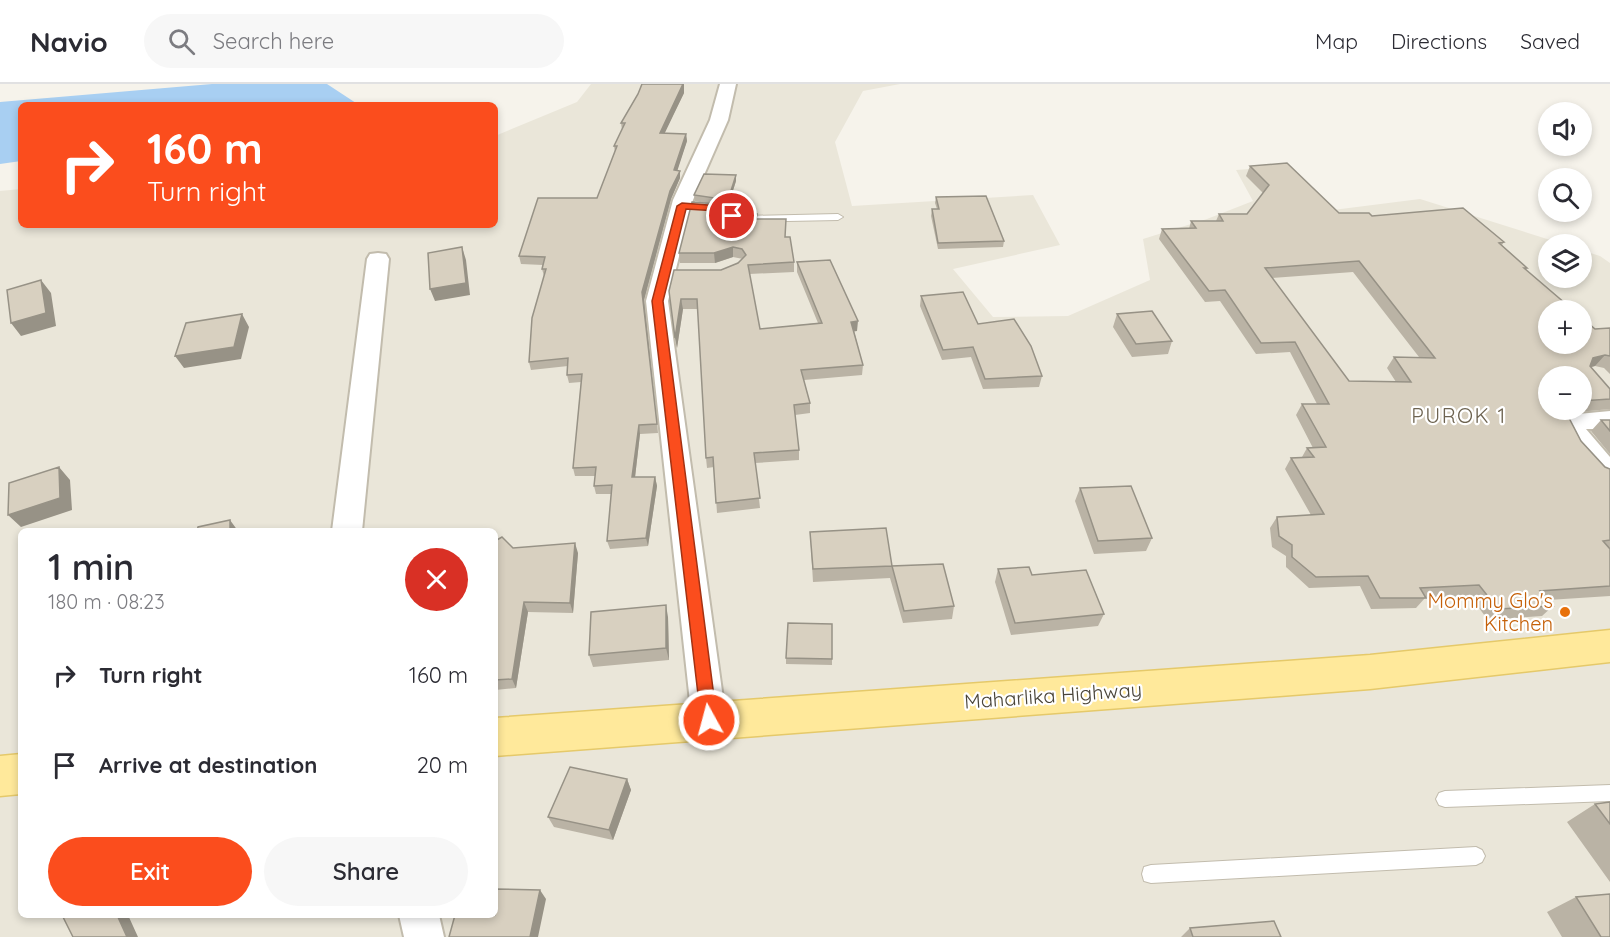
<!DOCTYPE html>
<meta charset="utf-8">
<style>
:root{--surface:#fff;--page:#f7f7f7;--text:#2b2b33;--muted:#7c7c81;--line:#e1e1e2;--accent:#fb4d1d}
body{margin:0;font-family:Quicksand,sans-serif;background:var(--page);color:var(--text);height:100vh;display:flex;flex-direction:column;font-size:22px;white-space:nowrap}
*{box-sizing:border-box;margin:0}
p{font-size:20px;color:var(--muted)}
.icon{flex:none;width:33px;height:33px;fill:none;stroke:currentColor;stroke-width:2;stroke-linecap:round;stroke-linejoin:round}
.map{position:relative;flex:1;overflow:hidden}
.drawer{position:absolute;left:18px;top:444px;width:480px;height:390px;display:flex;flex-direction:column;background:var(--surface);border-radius:9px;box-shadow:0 3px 9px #0003}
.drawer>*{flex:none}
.hud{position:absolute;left:18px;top:18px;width:480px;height:126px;border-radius:9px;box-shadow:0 3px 9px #0003;background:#fb4d1d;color:#fff;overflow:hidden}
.buttons{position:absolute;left:1538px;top:18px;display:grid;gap:12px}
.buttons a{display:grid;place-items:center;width:54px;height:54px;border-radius:50%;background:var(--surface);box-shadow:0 3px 9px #0003;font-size:30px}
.pin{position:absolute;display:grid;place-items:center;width:51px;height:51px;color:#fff;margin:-26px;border:3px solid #fff;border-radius:50%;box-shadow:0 2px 6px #0007}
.me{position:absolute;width:66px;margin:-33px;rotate:353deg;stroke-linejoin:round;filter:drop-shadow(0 0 4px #0008)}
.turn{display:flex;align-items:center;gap:21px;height:126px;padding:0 30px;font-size:27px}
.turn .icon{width:78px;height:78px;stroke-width:2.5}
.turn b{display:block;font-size:42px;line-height:51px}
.round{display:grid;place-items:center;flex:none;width:63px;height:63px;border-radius:32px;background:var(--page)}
.headline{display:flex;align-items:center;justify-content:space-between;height:102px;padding:0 30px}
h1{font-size:36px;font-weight:600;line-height:45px}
.button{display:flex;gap:12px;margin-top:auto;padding:12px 30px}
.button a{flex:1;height:69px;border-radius:36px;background:var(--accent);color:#fff;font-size:24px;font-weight:600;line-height:69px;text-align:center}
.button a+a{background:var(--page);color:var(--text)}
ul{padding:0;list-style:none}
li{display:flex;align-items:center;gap:18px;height:90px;padding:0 30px}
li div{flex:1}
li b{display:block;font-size:22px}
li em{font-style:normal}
header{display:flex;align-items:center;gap:36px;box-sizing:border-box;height:84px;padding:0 30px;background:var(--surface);border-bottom:2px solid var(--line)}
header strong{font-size:28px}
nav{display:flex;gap:33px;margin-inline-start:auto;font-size:21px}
.search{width:420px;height:54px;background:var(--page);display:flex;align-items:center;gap:15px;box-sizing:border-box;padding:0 21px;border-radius:33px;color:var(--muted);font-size:22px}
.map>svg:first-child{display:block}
</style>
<header>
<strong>Navio</strong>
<div class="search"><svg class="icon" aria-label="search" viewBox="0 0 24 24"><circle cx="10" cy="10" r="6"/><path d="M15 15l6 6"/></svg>Search here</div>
<nav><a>Map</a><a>Directions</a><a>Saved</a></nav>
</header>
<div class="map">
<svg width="1610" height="853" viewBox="0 0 1610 853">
<rect width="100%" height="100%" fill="#f6f3eb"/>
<path fill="#eae6d9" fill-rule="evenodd" d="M 591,0 L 900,0 L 863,7 L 835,58 L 852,122 L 1033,111 L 1060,161 L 953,185 L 993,233 L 1068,232 L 1150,196 L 1143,155 L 1207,135 L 1253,117 L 1236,86 L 1289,82 L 1333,126 L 1420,115 L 1563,160 L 1548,160 L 1548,194 L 1581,194 L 1581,166 L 1600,172 L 1610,179 L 1610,853 L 0,853 L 0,107 L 21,105 L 21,141 L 495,141 L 495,52 L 577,18 ZM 1548,226 L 1581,226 L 1581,260 L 1548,260 ZM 1548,292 L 1581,292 L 1581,326 L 1548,326 ZM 21,447 L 495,447 L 495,831 L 21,831 Z"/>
<path fill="#a8cff2" d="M 212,0 L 327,0 L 359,21 L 21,21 L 21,77 L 0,80 L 0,18 Z"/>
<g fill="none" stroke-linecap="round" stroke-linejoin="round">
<defs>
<path id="lane" d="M 708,119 L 724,122 L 745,132 L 838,130 L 843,133 L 838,136 L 743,138 L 719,126 L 705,124 L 703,122 Z
M 1610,701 L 1610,717 L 1445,723 L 1439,721 L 1436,715 L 1439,709 L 1445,707 Z
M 1476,763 L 1482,766 L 1485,772 L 1482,778 L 1476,781 L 1151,799 L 1144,797 L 1142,790 L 1144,783 L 1151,781 Z"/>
<path id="street" d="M 720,0 L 736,0 L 728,36 L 693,116 L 668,217 L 726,636 L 721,647 L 709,652 L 697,647 L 692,636 L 646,217 L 673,116 L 710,36 Z
M 378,169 L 386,170 L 389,175 L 362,447 L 332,447 L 367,175 L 370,170 Z
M 1610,327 L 1610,345 L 1586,345 L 1610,373 L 1610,401 C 1593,396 1565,359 1559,342 L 1568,331 Z
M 399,831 L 439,831 L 444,853 L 404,853 Z"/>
<path id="primary" d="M 1610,546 L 1610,578 L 1370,605 L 495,672 L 495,634 L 1370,571 Z
M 21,670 L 21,710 L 0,712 L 0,672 Z"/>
</defs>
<use href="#lane" stroke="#c2bcad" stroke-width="2"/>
<use href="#street" stroke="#c2bcad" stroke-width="4"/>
<use href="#primary" stroke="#e5c96a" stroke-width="3"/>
<use href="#lane" fill="#fff" fill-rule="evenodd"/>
<use href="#street" fill="#fff" fill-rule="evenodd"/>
<use href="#primary" fill="#ffe99b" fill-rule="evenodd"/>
</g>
<path fill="#bab3a5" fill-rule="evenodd" d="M 642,0 L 684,0 L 684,9 L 664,49 L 686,50 L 687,57 L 677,86 L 680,94 L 671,115 L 644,216 L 658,349 L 640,350 L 635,393 L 655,393 L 657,402 L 648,462 L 610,465 L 607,457 L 611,410 L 596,410 L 594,402 L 595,392 L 575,392 L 573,384 L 581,298 L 569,299 L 567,291 L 568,282 L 531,286 L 529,278 L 544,192 L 542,185 L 543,181 L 521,180 L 519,172 L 597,114 L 615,68 L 614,62 L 622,46 L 621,39 L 638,10 Z
M 1250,82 L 1339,129 L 1372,132 L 1504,158 L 1502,161 L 1527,184 L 1526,186 L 1595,245 L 1610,244 L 1610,290 L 1604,284 L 1595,282 L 1591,283 L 1610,305 L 1610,325 L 1568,329 L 1567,330 L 1581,357 L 1605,383 L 1610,385 L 1610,512 L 1548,516 L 1553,522 L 1542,532 L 1488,536 L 1470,512 L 1425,514 L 1416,524 L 1371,525 L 1360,502 L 1309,504 L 1286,483 L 1286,472 L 1272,463 L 1270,444 L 1277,433 L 1311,431 L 1285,385 L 1291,374 L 1302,373 L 1307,364 L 1313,364 L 1296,331 L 1302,320 L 1317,320 L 1290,268 L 1256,270 L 1220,217 L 1205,218 L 1159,155 L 1162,145 L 1189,145 L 1191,137 L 1216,137 L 1219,130 L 1247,130 L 1263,109 L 1246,92 ZM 1353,188 L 1419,273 L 1394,273 L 1387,284 L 1396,298 L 1349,297 L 1272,194 ZM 1581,292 L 1581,326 L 1548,326 Z
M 736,97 L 728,122 L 720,121 L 725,130 L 757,135 L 785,153 L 794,178 L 794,188 L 749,190 L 760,245 L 818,239 L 797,188 L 797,178 L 857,247 L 854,247 L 863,281 L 862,291 L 804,296 L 810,319 L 810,329 L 795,331 L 799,366 L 799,376 L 755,379 L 760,424 L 717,429 L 714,383 L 707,384 L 706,374 L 698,225 L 683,225 L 677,264 L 669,207 L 738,179 L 743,175 L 733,173 L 715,179 L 680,179 L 679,169 L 705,119 L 695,117 L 694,111 Z
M 936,113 L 1004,157 L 1003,163 L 938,165 L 931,132 L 932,125 L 937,125 L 935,119 Z
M 921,212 L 978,240 L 1042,292 L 1039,303 L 983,305 L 971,273 L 942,276 L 920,222 Z
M 1117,230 L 1172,257 L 1168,270 L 1132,273 L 1113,243 Z
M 1601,336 L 1610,336 L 1610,370 L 1591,347 Z
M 1080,404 L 1152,454 L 1146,467 L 1094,470 L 1075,417 Z
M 810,448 L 892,482 L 954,522 L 952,535 L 903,539 L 890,494 L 813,498 Z
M 495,457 L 513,464 L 578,469 L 573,529 L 528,528 L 516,604 L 495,606 Z
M 998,485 L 1104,530 L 1098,542 L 1011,551 L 995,498 Z
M 668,533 L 669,576 L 593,583 L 589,571 Z
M 832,540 L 832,581 L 786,580 L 786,574 Z
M 627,695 L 631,706 L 613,756 L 554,743 L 548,733 Z
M 1610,718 L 1610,798 L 1567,738 L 1595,720 Z
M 1576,813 L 1610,853 L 1562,853 L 1547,828 Z
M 1190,844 L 1281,853 L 1181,853 Z"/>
<path fill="#979286" d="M 683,0 L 684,0 L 684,9 L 661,57 L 660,49 Z
M 686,50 L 687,57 L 675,94 L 674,86 Z
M 680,87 L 680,94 L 671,115 L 644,216 L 658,349 L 642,208 L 670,107 Z
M 736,91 L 736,97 L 728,122 L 728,116 Z
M 462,163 L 466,176 L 470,211 L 435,217 L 430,205 Z
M 733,163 L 733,173 L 715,179 L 714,169 Z
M 41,196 L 51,209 L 56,242 L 21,252 L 11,239 Z
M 681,215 L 683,225 L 677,264 L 675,254 Z
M 242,230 L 249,243 L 241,275 L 184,284 L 175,272 Z
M 858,237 L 857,247 L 851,248 L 851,238 Z
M 1605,271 L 1595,282 L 1584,285 L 1593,274 Z
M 639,341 L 640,350 L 634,402 L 632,393 Z
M 59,383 L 70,396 L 72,426 L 21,443 L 8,431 Z
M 655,393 L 657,402 L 648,462 L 646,454 Z
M 230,436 L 238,447 L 230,447 Z
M 575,459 L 578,469 L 573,529 L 570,519 Z
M 524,518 L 528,528 L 516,604 L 512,595 Z
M 666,521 L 668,533 L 669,576 L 666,564 Z
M 627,695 L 631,706 L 613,756 L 609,746 Z
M 540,806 L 546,815 L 538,853 L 530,853 Z
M 117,831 L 128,831 L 138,853 L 127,853 Z"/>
<path fill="#d8d0c0" stroke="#979286" stroke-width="1.5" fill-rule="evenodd" d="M 642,0 L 683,0 L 660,49 L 686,50 L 674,86 L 680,87 L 670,107 L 642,208 L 657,340 L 639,341 L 632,393 L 655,393 L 646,454 L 607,457 L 612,401 L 594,402 L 596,383 L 573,384 L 582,290 L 567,291 L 568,274 L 529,278 L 532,234 L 546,185 L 542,185 L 545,173 L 519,172 L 538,114 L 597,114 L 617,62 L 614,62 L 625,39 L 621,39 L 638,10 Z
M 1287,79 L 1339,129 L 1369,129 L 1372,132 L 1463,124 L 1504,158 L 1499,159 L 1527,184 L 1524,184 L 1573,226 L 1548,226 L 1548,260 L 1581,260 L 1581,233 L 1595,245 L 1610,244 L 1610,272 L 1605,271 L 1593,274 L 1590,282 L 1610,305 L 1610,315 L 1581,317 L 1581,292 L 1548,292 L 1548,326 L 1570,326 L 1567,330 L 1581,357 L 1605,383 L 1610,385 L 1610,456 L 1603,457 L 1610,465 L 1610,502 L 1540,507 L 1553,522 L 1498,525 L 1479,501 L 1420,504 L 1426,514 L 1380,514 L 1368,492 L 1316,493 L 1292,473 L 1292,461 L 1279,452 L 1277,433 L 1324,430 L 1291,374 L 1314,373 L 1307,364 L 1326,363 L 1302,320 L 1329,320 L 1295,258 L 1261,259 L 1225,206 L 1209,207 L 1162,145 L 1196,144 L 1191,137 L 1223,137 L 1219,130 L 1247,130 L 1269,101 L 1250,82 ZM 1359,177 L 1435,274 L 1394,273 L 1411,298 L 1349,297 L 1265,184 Z
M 704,90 L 736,91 L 728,116 L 694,111 Z
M 986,112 L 1004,157 L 938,159 L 932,125 L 939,125 L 936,113 Z
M 692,118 L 718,120 L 724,123 L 722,129 L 757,130 L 756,135 L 786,135 L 785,153 L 790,153 L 794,178 L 748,181 L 760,245 L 822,239 L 797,178 L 830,176 L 858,237 L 851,238 L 863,281 L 801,286 L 810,319 L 794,321 L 799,366 L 754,369 L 760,414 L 716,419 L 713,373 L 706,374 L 697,215 L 681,215 L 675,254 L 669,207 L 674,186 L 721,186 L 738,179 L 746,171 L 742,165 L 733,163 L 714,169 L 679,169 Z
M 462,163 L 466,199 L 430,205 L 428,169 Z
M 41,196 L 46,229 L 11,239 L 7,206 Z
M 963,208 L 978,240 L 1014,235 L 1031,262 L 1042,292 L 985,295 L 973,263 L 943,266 L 921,212 Z
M 1152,227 L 1172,257 L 1136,260 L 1117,230 Z
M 242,230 L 234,263 L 175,272 L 186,239 Z
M 1601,336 L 1610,336 L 1610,347 Z
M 59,383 L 60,414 L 8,431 L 9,399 Z
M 1131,402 L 1152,454 L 1098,457 L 1080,404 Z
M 230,436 L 230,447 L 197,447 L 198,443 Z
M 886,444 L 892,482 L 813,485 L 810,448 Z
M 502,453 L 513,464 L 575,459 L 570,519 L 524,518 L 512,595 L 495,596 L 495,457 Z
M 943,480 L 954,522 L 904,527 L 892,482 Z
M 1029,483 L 1032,491 L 1086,486 L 1104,530 L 1015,539 L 998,485 Z
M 666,521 L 666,564 L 589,571 L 591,528 Z
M 788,539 L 832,540 L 832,575 L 786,574 Z
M 570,683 L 627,695 L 609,746 L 548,733 Z
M 1610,718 L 1610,740 L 1595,720 Z
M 495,805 L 540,806 L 530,853 L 449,853 L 455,831 L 495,831 Z
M 1610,810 L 1610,853 L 1601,853 L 1576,813 Z
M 62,831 L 117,831 L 127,853 L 73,853 Z
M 1274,837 L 1281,853 L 1193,853 L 1190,844 Z"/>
<path fill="#fb4d1d" stroke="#a33213" stroke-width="1.5" d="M 682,119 L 721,122 L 737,132 L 732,135 L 718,127 L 686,125 L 663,217 L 717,636 L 715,641 L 709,643 L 703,641 L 701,636 L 652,217 L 677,122 Z"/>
<circle fill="#e8710a" stroke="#fff" stroke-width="2" cx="1565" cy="528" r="6"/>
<g text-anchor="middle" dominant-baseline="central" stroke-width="4.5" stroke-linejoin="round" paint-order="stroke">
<g font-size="20" fill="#c56008" stroke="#fff" text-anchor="end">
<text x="1553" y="516">Mommy Glo's<tspan x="1553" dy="23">Kitchen</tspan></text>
</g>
<g font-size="20" fill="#4a4539" stroke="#fff">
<text transform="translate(1053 611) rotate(-4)">Maharlika Highway</text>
</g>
<g font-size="21" letter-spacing="1.5" fill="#6d6350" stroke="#fff">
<text x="1459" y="331">PUROK 1</text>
</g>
</g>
</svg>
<div class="buttons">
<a><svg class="icon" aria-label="sound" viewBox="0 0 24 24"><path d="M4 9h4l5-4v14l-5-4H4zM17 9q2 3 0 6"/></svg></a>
<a><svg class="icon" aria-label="search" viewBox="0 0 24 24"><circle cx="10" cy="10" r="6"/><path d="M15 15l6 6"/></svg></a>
<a><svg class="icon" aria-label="layers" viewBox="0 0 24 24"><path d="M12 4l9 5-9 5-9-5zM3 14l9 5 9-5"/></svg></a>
<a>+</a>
<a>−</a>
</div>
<div class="pin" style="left:732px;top:132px;background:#d93025"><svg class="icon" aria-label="arrive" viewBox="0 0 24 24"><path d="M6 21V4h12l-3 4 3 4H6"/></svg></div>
<svg class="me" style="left:709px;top:636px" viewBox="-20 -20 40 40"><circle r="17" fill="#fb4d1d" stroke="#fff" stroke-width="3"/><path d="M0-11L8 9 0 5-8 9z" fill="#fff"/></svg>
<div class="hud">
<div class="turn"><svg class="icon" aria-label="right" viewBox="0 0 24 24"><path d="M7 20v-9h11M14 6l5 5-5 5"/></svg><div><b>160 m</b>Turn right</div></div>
</div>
<section class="drawer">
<div class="headline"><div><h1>1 min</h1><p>180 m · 08:23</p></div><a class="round" style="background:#d93025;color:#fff"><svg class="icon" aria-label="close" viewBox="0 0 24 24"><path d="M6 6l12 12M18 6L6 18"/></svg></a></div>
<ul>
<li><svg class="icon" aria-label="right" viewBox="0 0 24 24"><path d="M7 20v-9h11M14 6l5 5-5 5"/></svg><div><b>Turn right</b></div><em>160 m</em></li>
<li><svg class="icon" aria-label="arrive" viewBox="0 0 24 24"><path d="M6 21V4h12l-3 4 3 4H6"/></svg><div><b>Arrive at destination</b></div><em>20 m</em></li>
</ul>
<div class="button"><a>Exit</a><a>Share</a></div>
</section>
</div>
